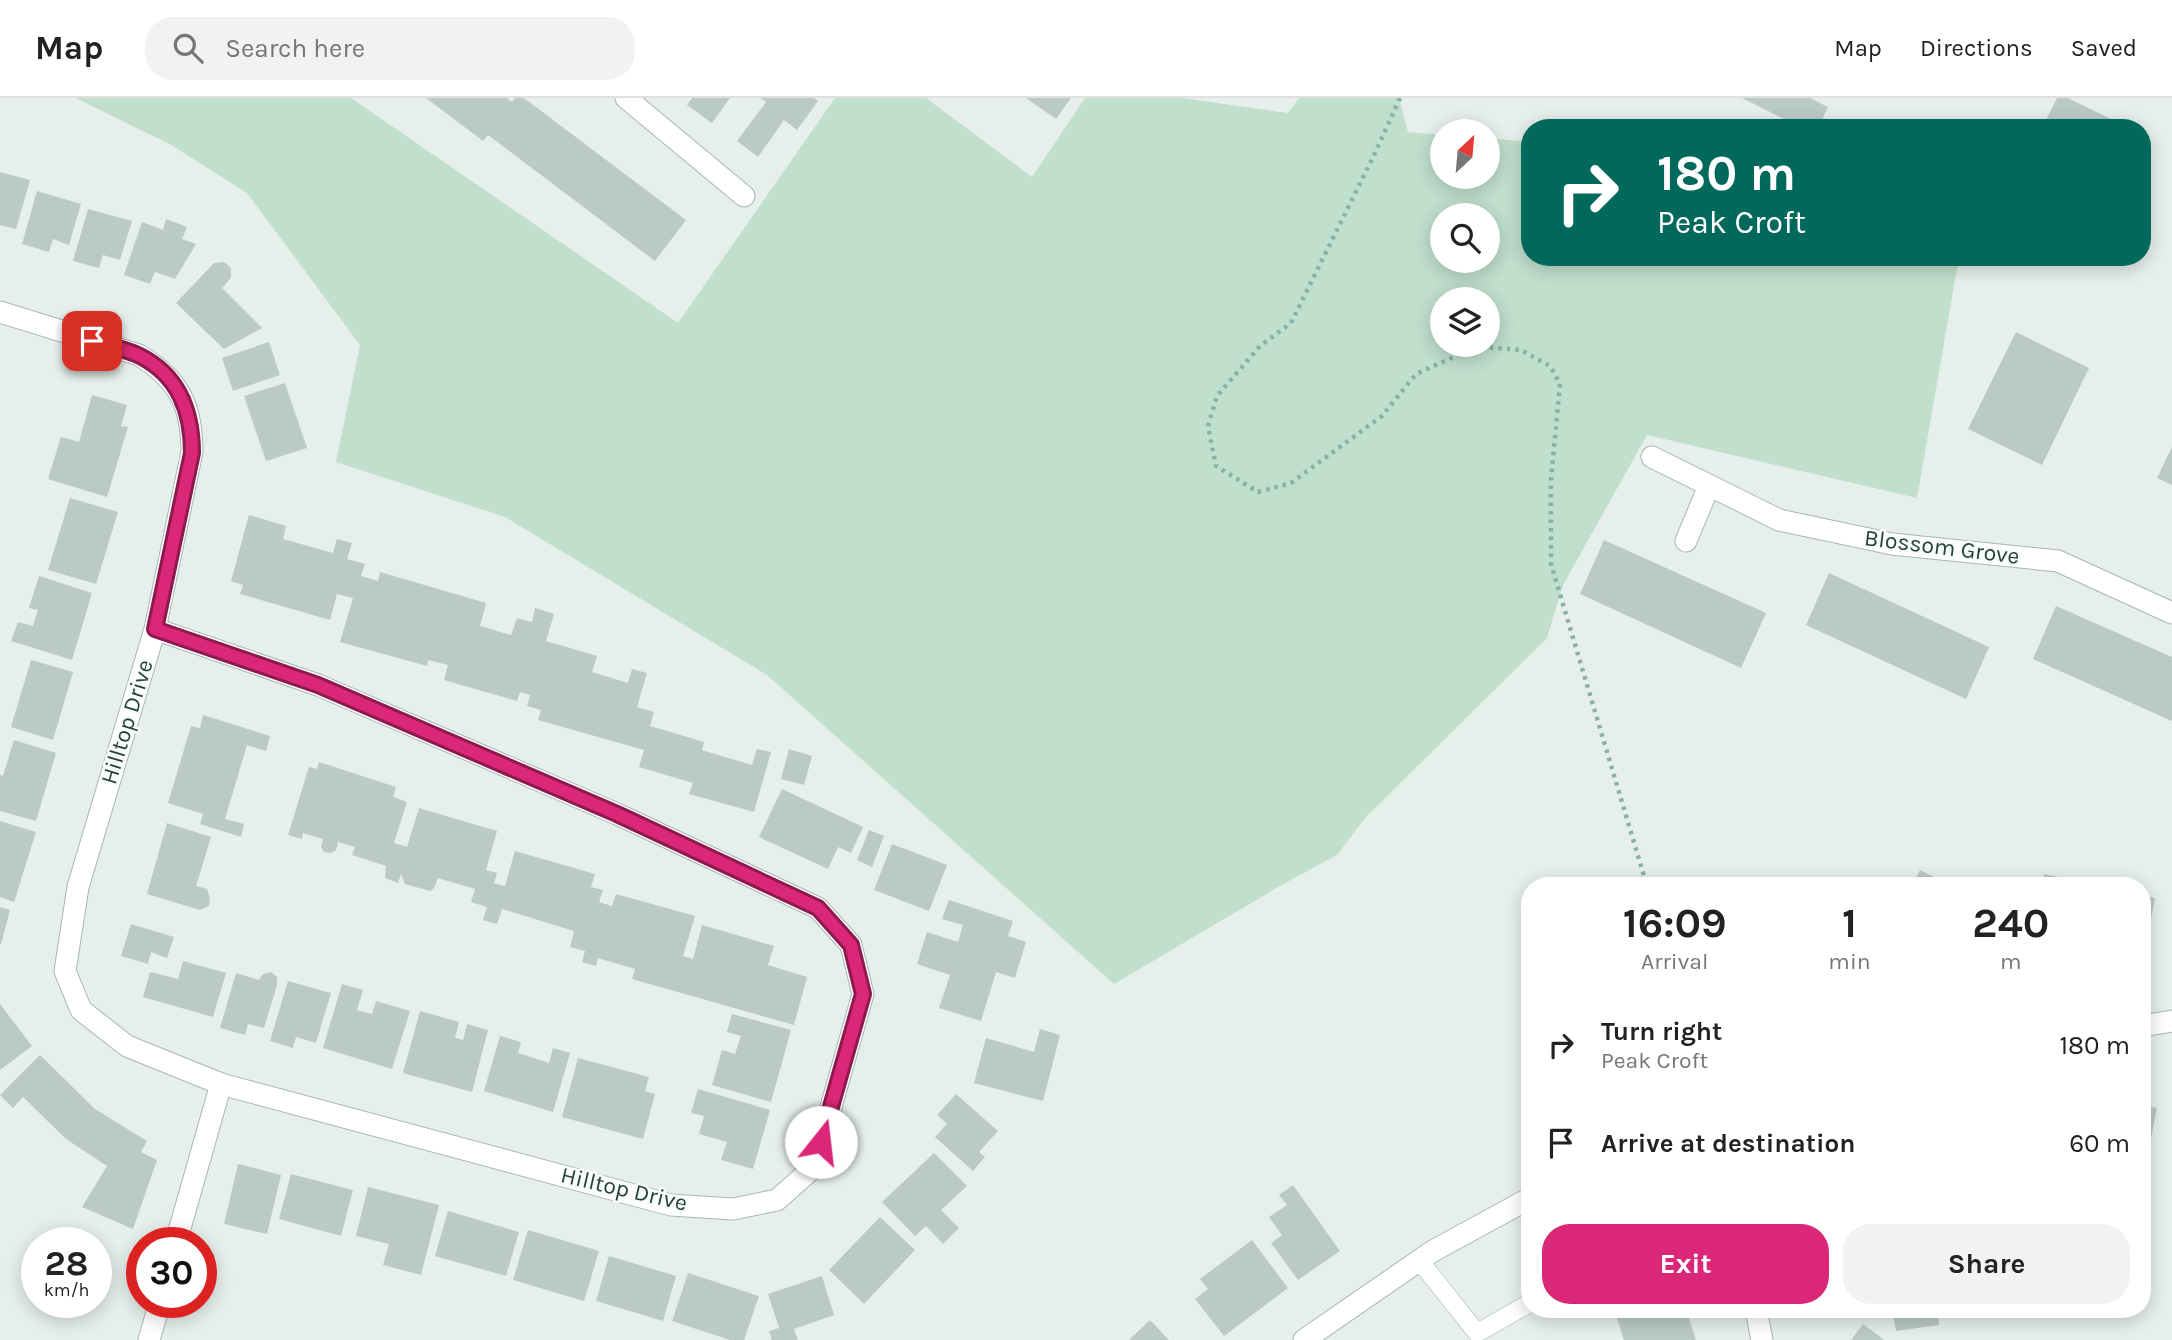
<!DOCTYPE html>
<style>
:root{--surface:#fff;--page:#f2f2f2;--text:#222;--muted:#767676;--line:#e0e0e0;--accent:#db2777}
body{margin:0;font-family:Karla,sans-serif;background:var(--page);color:var(--text);height:100vh;display:flex;flex-direction:column;font-size:26px;white-space:nowrap}
*{box-sizing:border-box;margin:0}
p{font-size:23px;color:var(--muted)}
.icon{flex:none;width:38px;height:38px;fill:none;stroke:currentColor;stroke-width:2;stroke-linecap:round;stroke-linejoin:round}
.map{position:relative;flex:1;overflow:hidden}
.drawer{position:absolute;left:1521px;top:779px;width:630px;height:441px;display:flex;flex-direction:column;background:var(--surface);border-radius:28px;box-shadow:0 4px 18px #0003}
.drawer>*{flex:none}
.top-card{position:absolute;left:1521px;top:21px;width:630px;height:147px;border-radius:28px;box-shadow:0 4px 18px #0003;background:#00695c;color:#fff;overflow:hidden}
.needle{width:46px;rotate:26deg}
.tools{position:absolute;left:1430px;top:21px;display:grid;gap:14px}
.tools a{display:grid;place-items:center;width:70px;height:70px;border-radius:50%;background:var(--surface);box-shadow:0 4px 18px #0003;font-size:35px}
.speed{position:absolute;left:21px;top:1129px;display:flex;gap:14px;font-size:35px;font-weight:700;text-align:center}
.speed>*{display:grid;place-content:center;width:91px;height:91px;border-radius:50%;background:var(--surface);box-shadow:0 4px 18px #0003;line-height:1}
.speed small{font-size:18px;font-weight:400}
.speed .limit{border:10px solid #d22;background:#fff;color:#111}
.pin{position:absolute;display:grid;place-items:center;width:60px;height:60px;color:#fff;margin:-30px;border-radius:14px;box-shadow:0 4px 10px #0006}
.me{position:absolute;width:77px;margin:-38px;rotate:16deg;stroke-linejoin:round;filter:drop-shadow(0 0 5px #0008)}
.turn{display:flex;align-items:center;gap:24px;height:147px;padding:0 21px;font-size:32px}
.turn .icon{width:91px;height:91px;stroke-width:2.5}
.turn b{display:block;font-size:49px;line-height:60px}
.eta{display:flex;justify-content:space-evenly;align-items:center;height:119px;text-align:center}
.eta b{font-size:42px;font-weight:700;line-height:49px}
.action{display:flex;gap:14px;margin-top:auto;padding:14px 21px}
.action a{flex:1;height:80px;border-radius:28px;background:var(--accent);color:#fff;font-size:28px;font-weight:700;line-height:80px;text-align:center}
.action a+a{background:var(--page);color:var(--text)}
ul{padding:0;list-style:none}
li{display:flex;align-items:center;gap:21px;height:98px;padding:0 21px}
li div{flex:1}
li b{display:block;font-size:26px}
li em{font-style:normal}
header{display:flex;align-items:center;gap:42px;box-sizing:border-box;height:98px;padding:0 35px;background:var(--surface);border-bottom:2px solid var(--line)}
header strong{font-size:33px}
nav{display:flex;gap:38px;margin-inline-start:auto;font-size:24px}
.search{width:490px;height:63px;background:var(--page);display:flex;align-items:center;gap:18px;box-sizing:border-box;padding:0 24px;border-radius:28px;color:var(--muted);font-size:26px}
.map>svg:first-child{display:block}
</style>
<header>
<strong>Map</strong>
<div class="search"><svg class="icon" aria-label="search" viewBox="0 0 24 24"><circle cx="10" cy="10" r="6"/><path d="M15 15l6 6"/></svg>Search here</div>
<nav><a>Map</a><a>Directions</a><a>Saved</a></nav>
</header>
<div class="map">
<svg width="2172" height="1242" viewBox="0 0 2172 1242">
<rect width="100%" height="100%" fill="#e6efec"/>
<path fill="#c0dfcd" fill-rule="evenodd" d="M 76,0 L 351,0 L 678,225 L 835,0 L 926,0 L 1032,79 L 1085,0 L 1182,0 L 1288,15 L 1299,0 L 1399,0 L 1408,34 L 1442,37 L 1442,79 L 1488,79 L 1488,40 L 1529,44 L 1530,159 L 1959,159 L 1917,400 L 1647,337 L 1563,487 L 1547,540 L 1365,720 L 1337,757 L 1285,785 L 1114,886 L 767,577 L 505,419 L 336,364 L 360,247 L 247,95 L 173,48 ZM 1442,117 L 1488,117 L 1488,163 L 1442,163 ZM 1442,201 L 1488,201 L 1488,247 L 1442,247 Z"/>
<path fill="#bbcac6" d="M 426,0 L 507,0 L 512,4 L 515,0 L 524,0 L 686,122 L 655,163 L 488,37 L 483,43 Z
M 692,0 L 730,0 L 712,25 L 687,7 Z
M 760,0 L 814,0 L 818,3 L 797,32 L 784,22 L 758,59 L 737,43 L 766,4 Z
M 1026,0 L 1071,0 L 1056,21 Z
M 1742,0 L 1810,0 L 1828,9 L 1818,30 L 1802,30 Z
M 2057,0 L 2068,0 L 2129,30 L 2042,30 Z
M 0,74 L 30,82 L 16,131 L 0,127 Z
M 37,93 L 81,106 L 69,147 L 53,141 L 49,154 L 22,146 Z
M 88,111 L 132,123 L 120,162 L 103,157 L 99,170 L 73,163 Z
M 166,121 L 187,129 L 182,141 L 196,146 L 175,181 L 155,174 L 150,186 L 124,177 L 142,124 L 163,132 Z
M 224,164 L 231,170 L 231,180 L 222,190 L 262,230 L 224,251 L 176,205 L 214,165 Z
M 2016,234 L 2089,270 L 2042,367 L 1968,331 Z
M 269,244 L 280,277 L 233,293 L 222,260 Z
M 285,285 L 307,350 L 266,363 L 244,298 Z
M 92,297 L 127,307 L 121,328 L 128,329 L 107,399 L 48,381 L 61,339 L 79,344 Z
M 2172,349 L 2172,387 L 2157,380 Z
M 70,400 L 118,414 L 96,486 L 48,472 Z
M 249,417 L 286,428 L 283,441 L 333,455 L 337,441 L 352,445 L 347,461 L 365,466 L 361,478 L 378,483 L 380,474 L 486,505 L 480,528 L 511,537 L 517,520 L 532,524 L 535,510 L 554,516 L 546,543 L 597,558 L 592,574 L 628,585 L 632,571 L 647,575 L 637,609 L 654,614 L 650,628 L 704,644 L 702,652 L 752,667 L 757,651 L 771,654 L 754,714 L 689,696 L 693,685 L 639,669 L 644,652 L 538,622 L 541,612 L 527,608 L 530,597 L 520,594 L 517,603 L 444,582 L 448,567 L 428,562 L 427,568 L 340,544 L 353,500 L 337,496 L 330,522 L 240,496 L 243,487 L 231,483 Z
M 1604,442 L 1766,515 L 1741,570 L 1580,496 Z
M 1829,475 L 1989,549 L 1966,601 L 1806,527 Z
M 39,478 L 92,495 L 72,562 L 11,543 L 18,524 L 33,528 L 38,512 L 29,510 Z
M 2056,508 L 2172,559 L 2172,623 L 2033,561 Z
M 31,562 L 73,574 L 53,642 L 11,629 Z
M 203,617 L 270,638 L 266,653 L 247,647 L 225,721 L 244,726 L 241,739 L 200,726 L 203,716 L 168,705 L 191,628 L 200,630 Z
M 14,642 L 56,655 L 36,723 L 0,713 L 0,677 L 3,678 Z
M 789,651 L 812,658 L 804,687 L 781,681 Z
M 319,664 L 396,689 L 393,699 L 407,704 L 394,745 L 407,749 L 419,710 L 497,733 L 486,772 L 497,775 L 494,785 L 505,788 L 515,753 L 595,776 L 591,789 L 603,792 L 599,804 L 612,808 L 616,796 L 695,818 L 683,858 L 693,861 L 702,827 L 774,848 L 768,867 L 807,879 L 794,927 L 632,881 L 635,871 L 598,860 L 596,868 L 582,864 L 585,853 L 570,849 L 574,833 L 502,811 L 497,826 L 483,822 L 487,809 L 471,804 L 475,791 L 438,780 L 434,790 L 430,793 L 405,786 L 401,776 L 398,785 L 385,780 L 386,768 L 352,757 L 355,749 L 338,744 L 336,752 L 331,755 L 324,754 L 321,749 L 323,741 L 303,735 L 302,741 L 288,737 L 309,669 L 317,671 Z
M 782,691 L 863,729 L 851,755 L 838,749 L 828,771 L 759,739 Z
M 0,723 L 36,734 L 14,804 L 0,799 Z
M 167,725 L 211,739 L 196,788 L 207,791 L 210,800 L 209,808 L 200,812 L 147,796 Z
M 869,732 L 884,738 L 872,769 L 857,762 Z
M 892,746 L 947,767 L 929,813 L 874,792 Z
M 1920,772 L 1952,788 L 1912,788 Z
M 2044,776 L 2091,786 L 2091,788 L 2042,788 Z
M 2142,797 L 2155,800 L 2146,846 L 2142,846 Z
M 949,802 L 1013,823 L 1008,838 L 1026,844 L 1015,880 L 996,874 L 981,923 L 939,910 L 950,877 L 917,866 L 927,834 L 958,844 L 963,827 L 942,821 Z
M 0,809 L 10,812 L 1,846 L 0,846 Z
M 131,826 L 174,839 L 167,860 L 151,854 L 148,866 L 121,858 Z
M 183,863 L 226,875 L 213,919 L 143,899 L 150,874 L 178,881 Z
M 271,874 L 277,879 L 277,887 L 264,930 L 248,926 L 245,937 L 220,930 L 236,875 L 259,882 L 263,876 Z
M 288,883 L 331,895 L 316,945 L 296,939 L 293,950 L 270,943 Z
M 342,886 L 363,892 L 357,912 L 372,916 L 376,903 L 410,913 L 392,971 L 323,950 Z
M 0,906 L 32,948 L 0,972 Z
M 420,913 L 459,924 L 455,940 L 463,942 L 467,926 L 488,932 L 472,994 L 403,975 Z
M 732,916 L 791,932 L 771,1004 L 712,987 L 722,952 L 735,956 L 741,938 L 727,934 Z
M 1040,931 L 1060,937 L 1043,1003 L 974,985 L 986,940 L 1034,954 Z
M 500,938 L 521,944 L 518,955 L 549,965 L 553,950 L 570,955 L 553,1014 L 484,993 Z
M 40,957 L 95,1011 L 147,1043 L 141,1054 L 157,1062 L 133,1131 L 82,1109 L 107,1068 L 66,1041 L 23,999 L 13,1010 L 0,997 Z
M 578,960 L 649,979 L 645,993 L 655,996 L 643,1041 L 562,1019 Z
M 698,991 L 770,1012 L 753,1071 L 721,1062 L 727,1044 L 699,1036 L 704,1018 L 691,1015 Z
M 956,996 L 998,1033 L 979,1054 L 985,1059 L 973,1073 L 935,1039 L 947,1026 L 937,1017 Z
M 2142,1007 L 2157,1010 L 2148,1056 L 2142,1055 Z
M 934,1055 L 967,1088 L 941,1112 L 959,1130 L 943,1146 L 926,1128 L 915,1138 L 882,1104 Z
M 238,1066 L 281,1077 L 267,1136 L 224,1126 Z
M 291,1076 L 353,1092 L 341,1138 L 279,1121 Z
M 1293,1087 L 1340,1153 L 1298,1182 L 1271,1145 L 1282,1137 L 1269,1119 L 1287,1107 L 1279,1097 Z
M 368,1089 L 439,1107 L 421,1177 L 383,1167 L 389,1146 L 356,1138 Z
M 448,1113 L 519,1134 L 506,1178 L 435,1158 Z
M 880,1119 L 915,1152 L 864,1206 L 829,1172 Z
M 528,1132 L 599,1153 L 584,1203 L 513,1182 Z
M 1252,1142 L 1288,1190 L 1224,1238 L 1195,1201 L 1208,1191 L 1200,1181 Z
M 609,1158 L 676,1178 L 663,1223 L 596,1203 Z
M 688,1175 L 759,1198 L 744,1242 L 730,1242 L 672,1223 Z
M 822,1178 L 834,1217 L 794,1231 L 798,1242 L 772,1242 L 769,1233 L 779,1230 L 768,1196 Z
M 1614,1211 L 1686,1211 L 1696,1242 L 1624,1242 Z
M 1892,1211 L 1937,1211 L 1939,1227 L 1896,1233 Z
M 1150,1222 L 1169,1242 L 1129,1242 Z
M 1863,1226 L 1884,1242 L 1851,1242 Z"/>
<g fill="none" stroke-linecap="round" stroke-linejoin="round">
<defs>
<path id="service" d="M 1419,1162 L 1477,1235 L 1530,1205"/>
<path id="minor" d="M 626,0 L 744,98
M 0,214 L 139,257 C 179,282 192,307 192,354 L 155,531
M 1652,359 L 1779,422 L 1892,446 L 2058,463 L 2172,515
M 1686,443 L 1709,388
M 155,531 L 318,587 L 617,716 L 818,810 L 851,847 L 863,896 L 814,1069 L 777,1102 L 733,1111 L 671,1107 L 221,986 L 127,948 L 81,912 L 65,873 L 78,789 Z
M 2142,928 L 2172,923
M 176,1144 L 221,986
M 1756,1211 L 1762,1242
M 149,1242 L 160,1204
M 1304,1242 L 1433,1153 L 1530,1100"/>
</defs>
<use href="#service" stroke="#a8b7b4" stroke-width="19"/>
<use href="#minor" stroke="#a8b7b4" stroke-width="23"/>
<path stroke="#87b2aa" stroke-width="4.5" stroke-dasharray="3.5 5" stroke-linecap="butt" d="M 1400,0 L 1376,53 L 1291,225 L 1260,248 L 1217,298 L 1208,328 L 1216,368 L 1258,394 L 1291,385 L 1382,318 L 1416,276 L 1458,257 L 1484,249 L 1521,252 L 1550,268 L 1560,286 L 1551,382 L 1551,466 L 1647,788"/>
<use href="#service" stroke="#fff" stroke-width="18"/>
<use href="#minor" stroke="#fff" stroke-width="21"/>
</g>
<g fill="none" stroke-linecap="round" stroke-linejoin="round">
<defs>
<path id="route" d="M 92,243 C 108,248 126,251 140,258 C 179,278 192,313 192,355 L 155,531 L 318,587 L 617,716 L 818,810 L 851,847 L 863,896 L 821,1044"/>
</defs>
<use href="#route" stroke="#8e194d" stroke-width="18"/>
<use href="#route" stroke="#db2777" stroke-width="12"/>
</g>
<g text-anchor="middle" dominant-baseline="central" stroke-width="5" stroke-linejoin="round" paint-order="stroke">
<g font-size="23" fill="#25413d" stroke="#f7fbf9">
<text transform="translate(1942 449) rotate(7)">Blossom Grove</text>
<text transform="translate(127 624) rotate(-73)">Hilltop Drive</text>
<text transform="translate(624 1091) rotate(13)">Hilltop Drive</text>
</g>
</g>
</svg>
<div class="tools">
<a><svg class="needle" viewBox="-14 -14 28 28"><path d="M0-13l5 13h-10z" fill="#e53935"/><path d="M0 13l5-13h-10z" fill="#767676"/></svg></a>
<a><svg class="icon" aria-label="search" viewBox="0 0 24 24"><circle cx="10" cy="10" r="6"/><path d="M15 15l6 6"/></svg></a>
<a><svg class="icon" aria-label="layers" viewBox="0 0 24 24"><path d="M12 4l9 5-9 5-9-5zM3 14l9 5 9-5"/></svg></a>
</div>
<div class="speed"><div>28<small>km/h</small></div><div class="limit">30</div></div>
<div class="pin" style="left:92px;top:243px;background:#d93025"><svg class="icon" aria-label="arrive" viewBox="0 0 24 24"><path d="M6 21V4h12l-3 4 3 4H6"/></svg></div>
<svg class="me" style="left:821px;top:1044px" viewBox="-20 -20 40 40"><circle r="19" fill="#fff"/><path d="M0-13L10 11 0 6-10 11z" fill="#db2777"/></svg>
<div class="top-card">
<div class="turn"><svg class="icon" aria-label="right" viewBox="0 0 24 24"><path d="M7 20v-9h11M14 6l5 5-5 5"/></svg><div><b>180 m</b>Peak Croft</div></div>
</div>
<section class="drawer">
<div class="eta">
<div><b>16:09</b><p>Arrival</p></div>
<div><b>1</b><p>min</p></div>
<div><b>240</b><p>m</p></div>
</div>
<ul>
<li><svg class="icon" aria-label="right" viewBox="0 0 24 24"><path d="M7 20v-9h11M14 6l5 5-5 5"/></svg><div><b>Turn right</b><p>Peak Croft</p></div><em>180 m</em></li>
<li><svg class="icon" aria-label="arrive" viewBox="0 0 24 24"><path d="M6 21V4h12l-3 4 3 4H6"/></svg><div><b>Arrive at destination</b></div><em>60 m</em></li>
</ul>
<div class="action"><a>Exit</a><a>Share</a></div>
</section>
</div>
